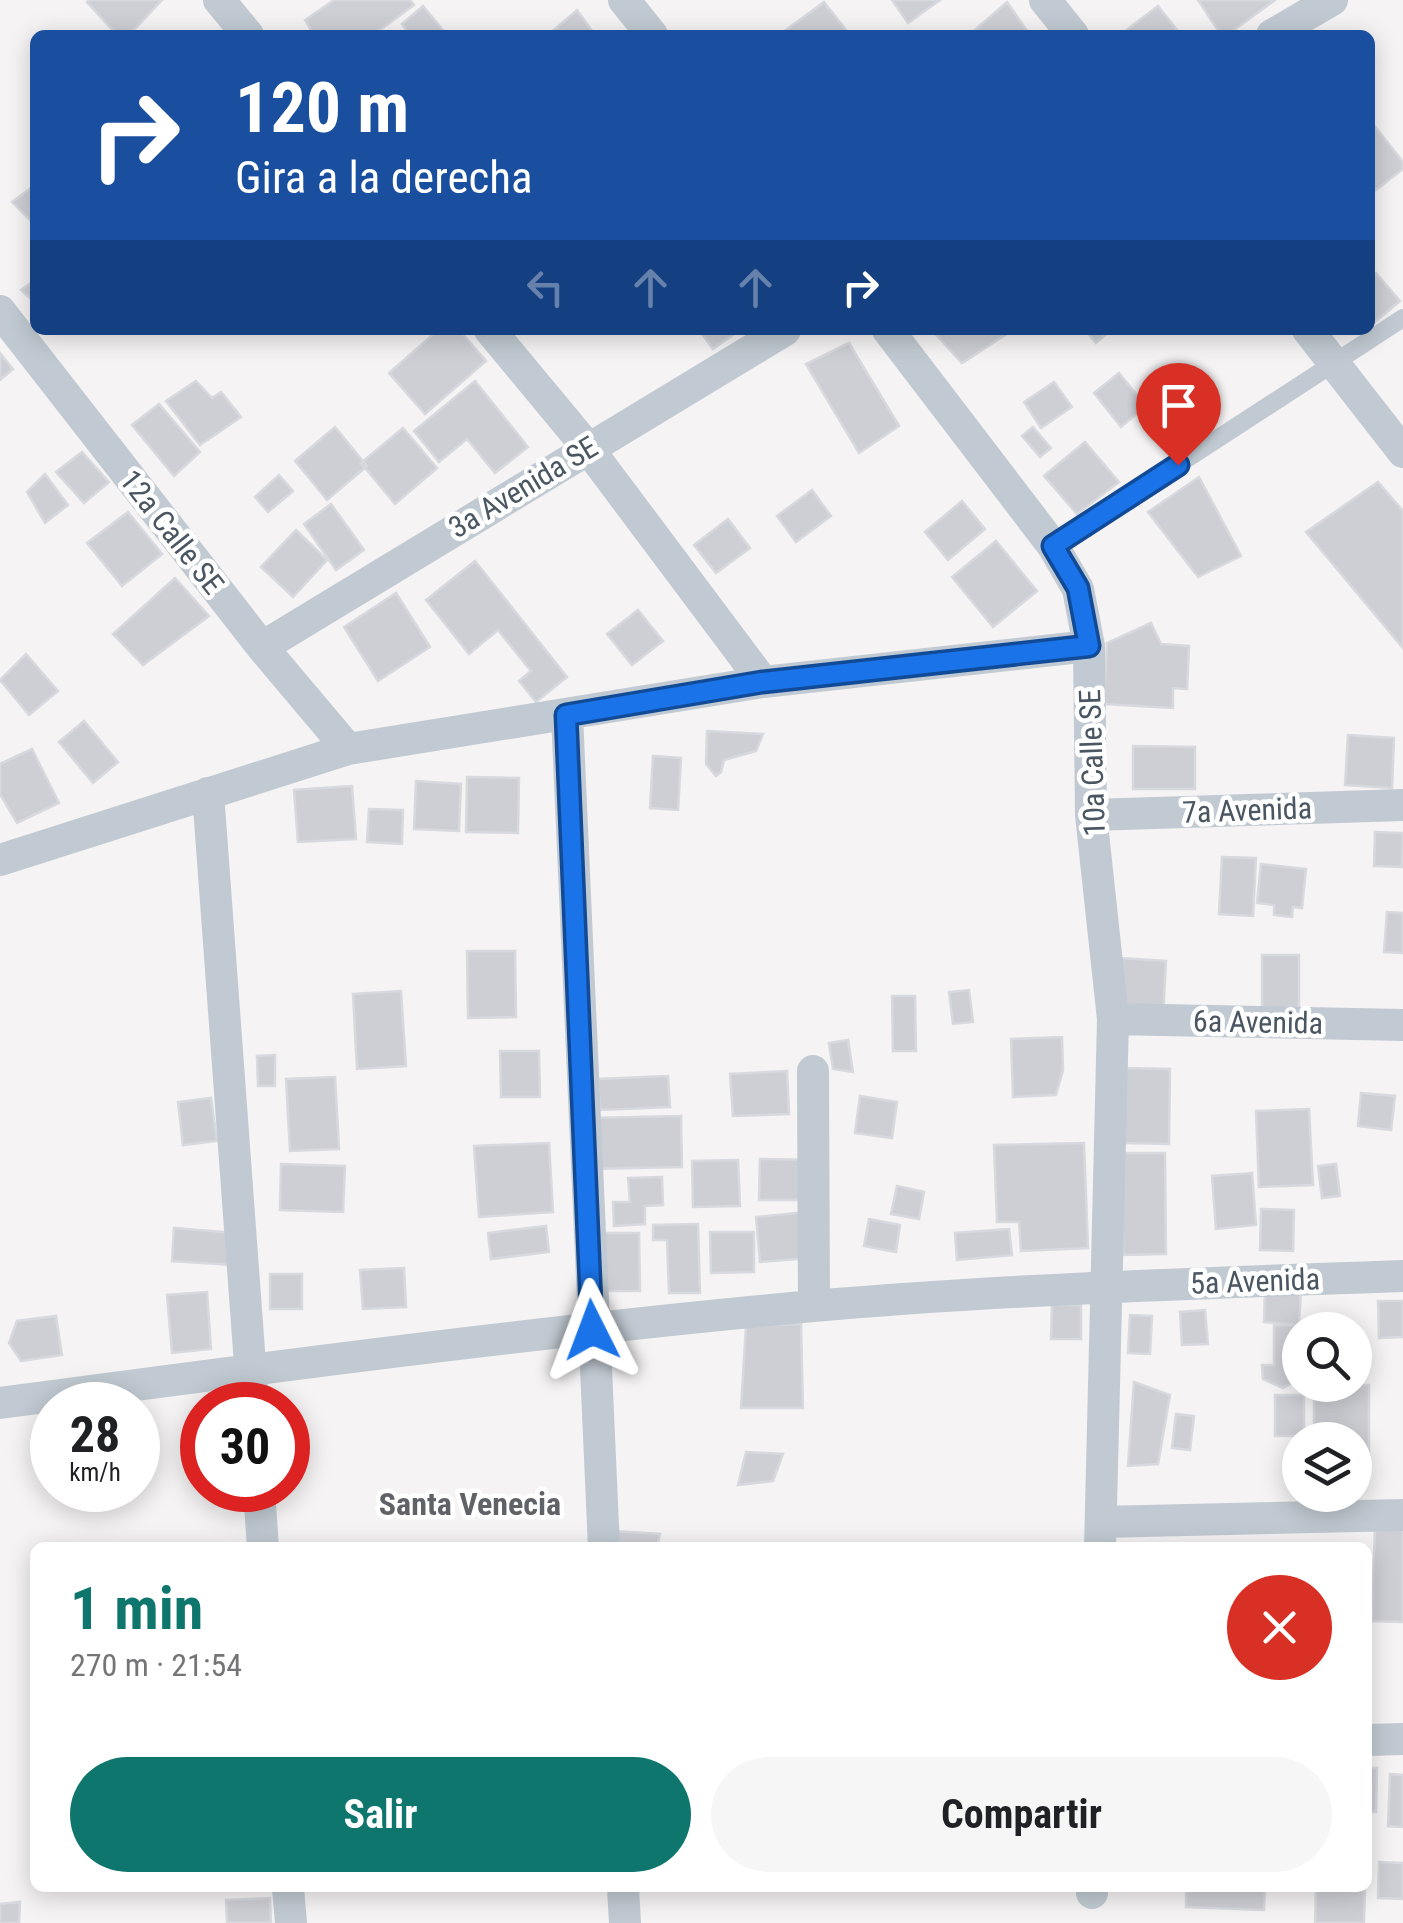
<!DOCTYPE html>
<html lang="es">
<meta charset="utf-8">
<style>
:root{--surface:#fff;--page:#f6f6f6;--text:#202124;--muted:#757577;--accent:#0f766e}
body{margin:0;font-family:"Roboto Condensed",sans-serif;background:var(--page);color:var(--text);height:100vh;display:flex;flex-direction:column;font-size:38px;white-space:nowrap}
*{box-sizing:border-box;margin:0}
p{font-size:32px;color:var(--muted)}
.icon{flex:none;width:55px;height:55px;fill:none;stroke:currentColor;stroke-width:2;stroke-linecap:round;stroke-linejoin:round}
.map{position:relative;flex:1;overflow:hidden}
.panel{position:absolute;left:30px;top:1542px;width:1342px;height:350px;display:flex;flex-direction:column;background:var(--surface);border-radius:15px;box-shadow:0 5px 25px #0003}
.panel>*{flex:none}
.hud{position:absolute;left:30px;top:30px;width:1345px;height:305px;border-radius:15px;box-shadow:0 5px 25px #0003;background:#1a4fa0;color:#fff;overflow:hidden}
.tools{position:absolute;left:1282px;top:1312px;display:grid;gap:20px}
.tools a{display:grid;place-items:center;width:90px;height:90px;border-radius:50%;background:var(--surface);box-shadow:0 5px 25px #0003;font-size:50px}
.speed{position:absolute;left:30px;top:1382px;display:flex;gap:20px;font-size:50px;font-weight:700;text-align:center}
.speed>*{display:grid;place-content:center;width:130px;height:130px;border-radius:50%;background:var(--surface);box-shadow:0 5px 25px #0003;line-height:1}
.speed small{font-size:25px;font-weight:400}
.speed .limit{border:15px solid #d22;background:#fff;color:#111}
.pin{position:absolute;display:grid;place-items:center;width:85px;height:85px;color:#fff;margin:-102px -42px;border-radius:50% 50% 50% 0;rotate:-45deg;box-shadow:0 0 10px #0007}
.pin .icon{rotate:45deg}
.me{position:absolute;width:110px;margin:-55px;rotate:357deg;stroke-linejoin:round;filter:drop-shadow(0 0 8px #0008)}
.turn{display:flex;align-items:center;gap:35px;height:210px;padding:0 40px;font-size:45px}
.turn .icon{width:130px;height:130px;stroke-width:2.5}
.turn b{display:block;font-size:70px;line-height:85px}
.lanes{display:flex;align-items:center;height:95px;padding:0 40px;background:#0003;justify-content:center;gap:50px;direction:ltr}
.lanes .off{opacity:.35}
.round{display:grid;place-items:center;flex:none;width:105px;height:105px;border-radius:52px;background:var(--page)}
.head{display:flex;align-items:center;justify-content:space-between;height:170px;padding:0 40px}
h1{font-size:60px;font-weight:700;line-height:75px;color:var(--accent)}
.action{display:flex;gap:20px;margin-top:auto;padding:20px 40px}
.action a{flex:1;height:115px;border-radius:60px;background:var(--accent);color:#fff;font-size:40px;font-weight:700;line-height:115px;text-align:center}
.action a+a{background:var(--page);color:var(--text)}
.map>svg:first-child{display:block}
</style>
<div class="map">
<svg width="1403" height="1923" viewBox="0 0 1403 1923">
<rect width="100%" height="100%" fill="#f5f3f3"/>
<path fill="#cdcfd5" stroke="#d7d9de" stroke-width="2.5" d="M 89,0 L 162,0 L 129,35 L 117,35 L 87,2 Z
M 334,0 L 410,0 L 414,5 L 373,35 L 314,35 L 305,20 Z
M 892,0 L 940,0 L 908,23 Z
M 1198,0 L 1275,0 L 1227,35 L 1221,35 Z
M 824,2 L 850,35 L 779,35 Z
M 1007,2 L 1030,35 L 969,35 Z
M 423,6 L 447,35 L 410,35 L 402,24 Z
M 1158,6 L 1181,35 L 1120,35 Z
M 577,10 L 595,35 L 548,35 Z
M 1370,120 L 1403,162 L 1403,169 L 1376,190 L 1370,182 Z
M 35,185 L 35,225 L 12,202 Z
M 1376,273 L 1400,301 L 1370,326 L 1370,278 Z
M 35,280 L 35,303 L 21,290 Z
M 438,330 L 459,330 L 486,361 L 425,414 L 389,373 Z
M 699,330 L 740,330 L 713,349 Z
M 932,330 L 1013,330 L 962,363 Z
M 1085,330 L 1111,330 L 1096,343 Z
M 849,343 L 899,426 L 859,453 L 806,364 Z
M 0,353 L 13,369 L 0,380 Z
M 1119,373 L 1146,406 L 1121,427 L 1094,393 Z
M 196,381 L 212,398 L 221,392 L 241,417 L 200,445 L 166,401 Z
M 475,381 L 528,447 L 495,473 L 467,439 L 439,462 L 414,431 Z
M 1054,382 L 1072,407 L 1041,428 L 1024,402 Z
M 159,404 L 200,452 L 174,476 L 132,425 Z
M 335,427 L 367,466 L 327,500 L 295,461 Z
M 1033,427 L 1051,448 L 1040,457 L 1022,436 Z
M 403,428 L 437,468 L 395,504 L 361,463 Z
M 1085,442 L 1119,482 L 1077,514 L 1044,476 Z
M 82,452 L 109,482 L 84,503 L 56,472 Z
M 45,474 L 68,505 L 45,523 L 27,492 Z
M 279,475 L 293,491 L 268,512 L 255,497 Z
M 1199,477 L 1241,556 L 1198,577 L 1148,512 Z
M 1378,482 L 1403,511 L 1403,648 L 1306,532 Z
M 812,490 L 831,516 L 796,542 L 777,516 Z
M 962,501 L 985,529 L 948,560 L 925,532 Z
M 331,504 L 364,550 L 336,570 L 304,524 Z
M 128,512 L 162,554 L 122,586 L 87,543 Z
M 728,519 L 750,548 L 716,573 L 694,545 Z
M 296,530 L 327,560 L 293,597 L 261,567 Z
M 996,541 L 1037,591 L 993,627 L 952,577 Z
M 475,561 L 567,677 L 536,702 L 519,681 L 531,671 L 498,630 L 469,654 L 426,600 Z
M 175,578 L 209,616 L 143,665 L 113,634 Z
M 396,593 L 430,647 L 378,681 L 344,627 Z
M 638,610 L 663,641 L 632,665 L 607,634 Z
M 1151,623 L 1161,644 L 1189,646 L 1187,689 L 1173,688 L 1173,708 L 1104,704 L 1107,643 Z
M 26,654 L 58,691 L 29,715 L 0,680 Z
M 84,721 L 118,762 L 93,783 L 59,742 Z
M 707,731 L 763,734 L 756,751 L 724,760 L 721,772 L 716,776 L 706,764 Z
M 1348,735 L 1394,738 L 1392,788 L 1345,785 Z
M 1133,746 L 1195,747 L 1195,789 L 1133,789 Z
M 32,749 L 59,803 L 17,823 L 0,794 L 0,764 Z
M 653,756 L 681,758 L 678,810 L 650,808 Z
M 467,777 L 519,778 L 518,833 L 466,832 Z
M 416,781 L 461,784 L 459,831 L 414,829 Z
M 352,786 L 356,839 L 298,842 L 294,790 Z
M 369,809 L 403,810 L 402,844 L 367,842 Z
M 1375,832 L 1403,833 L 1402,867 L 1374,866 Z
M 1222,857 L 1256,858 L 1253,916 L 1219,914 Z
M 1261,864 L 1306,869 L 1302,908 L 1293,907 L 1292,917 L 1274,915 L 1274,905 L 1257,903 Z
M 1387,912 L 1403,913 L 1403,953 L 1384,952 Z
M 467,951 L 515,951 L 516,1017 L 468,1018 Z
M 1262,955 L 1299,955 L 1299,1013 L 1262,1013 Z
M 1120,958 L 1166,961 L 1163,1019 L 1118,1016 Z
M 969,990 L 973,1022 L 953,1024 L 949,992 Z
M 401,991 L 406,1066 L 357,1069 L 353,994 Z
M 892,996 L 915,996 L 916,1051 L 893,1051 Z
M 1062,1037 L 1063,1070 L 1056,1095 L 1013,1097 L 1011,1039 Z
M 848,1040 L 853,1072 L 833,1069 L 829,1043 Z
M 500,1051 L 539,1051 L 540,1097 L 501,1097 Z
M 275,1055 L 275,1086 L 258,1086 L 257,1056 Z
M 1124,1068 L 1170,1069 L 1169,1144 L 1123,1143 Z
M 787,1071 L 789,1114 L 733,1116 L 730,1074 Z
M 668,1076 L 670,1107 L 600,1110 L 598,1079 Z
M 335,1077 L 339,1149 L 290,1151 L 286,1079 Z
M 1361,1093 L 1395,1096 L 1391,1130 L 1358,1126 Z
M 860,1096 L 897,1102 L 892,1138 L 855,1133 Z
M 211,1098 L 217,1141 L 183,1145 L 178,1102 Z
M 1309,1109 L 1313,1185 L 1259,1187 L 1256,1111 Z
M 681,1116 L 682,1167 L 589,1169 L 588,1118 Z
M 549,1143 L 553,1212 L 479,1217 L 474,1146 Z
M 1084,1143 L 1088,1248 L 1021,1251 L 1019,1222 L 997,1222 L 994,1145 Z
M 1122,1153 L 1165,1153 L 1166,1254 L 1123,1255 Z
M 760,1159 L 813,1160 L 812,1200 L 759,1200 Z
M 738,1160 L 740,1206 L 693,1207 L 692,1161 Z
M 281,1164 L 345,1166 L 343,1212 L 280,1210 Z
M 1336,1164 L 1340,1196 L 1322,1198 L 1318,1166 Z
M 1252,1173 L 1256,1225 L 1216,1229 L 1212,1176 Z
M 662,1177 L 663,1205 L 645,1206 L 645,1224 L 614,1226 L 613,1202 L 630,1202 L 628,1178 Z
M 897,1186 L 924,1192 L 919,1219 L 891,1214 Z
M 1261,1209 L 1294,1210 L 1293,1251 L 1260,1250 Z
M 805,1212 L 809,1258 L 760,1262 L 756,1217 Z
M 869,1219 L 900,1225 L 896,1252 L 864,1246 Z
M 698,1224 L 700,1293 L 669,1293 L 667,1240 L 653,1240 L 653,1225 Z
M 546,1226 L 549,1252 L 491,1259 L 488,1233 Z
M 174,1228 L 234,1233 L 232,1265 L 172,1261 Z
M 1009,1229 L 1012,1255 L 957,1260 L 955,1233 Z
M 710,1232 L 754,1232 L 754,1272 L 711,1273 Z
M 588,1233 L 639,1233 L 640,1291 L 589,1291 Z
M 404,1268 L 406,1307 L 363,1309 L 360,1270 Z
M 270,1274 L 302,1274 L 302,1309 L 270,1309 Z
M 1265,1287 L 1301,1289 L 1299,1325 L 1264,1322 Z
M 207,1292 L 211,1349 L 172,1353 L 167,1295 Z
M 1378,1301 L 1403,1301 L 1403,1337 L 1379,1338 Z
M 1052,1305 L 1081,1305 L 1081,1339 L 1051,1339 Z
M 1205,1310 L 1208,1344 L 1182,1345 L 1180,1312 Z
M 1130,1315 L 1152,1316 L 1150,1354 L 1128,1353 Z
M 56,1316 L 62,1355 L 21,1361 L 9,1343 L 17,1321 Z
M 801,1324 L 803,1408 L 741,1408 L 746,1326 Z
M 1274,1325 L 1309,1325 L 1309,1330 L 1300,1330 L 1300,1379 L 1283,1388 L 1263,1379 L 1262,1365 L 1274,1365 Z
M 1134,1382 L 1170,1395 L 1158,1464 L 1128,1466 Z
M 1314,1385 L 1369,1385 L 1369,1466 L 1355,1466 L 1355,1440 L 1314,1440 Z
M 1275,1395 L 1304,1395 L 1304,1436 L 1275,1436 Z
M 1176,1414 L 1194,1416 L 1190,1450 L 1172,1448 Z
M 746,1452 L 783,1454 L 773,1481 L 738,1485 Z
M 1375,1526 L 1403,1527 L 1403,1622 L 1372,1621 Z
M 612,1531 L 660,1534 L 657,1548 L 609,1548 Z
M 1368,1768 L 1377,1768 L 1376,1812 L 1368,1812 Z
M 1390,1774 L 1403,1775 L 1403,1827 L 1388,1826 Z
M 1379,1862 L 1403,1863 L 1403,1899 L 1378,1898 Z
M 1186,1888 L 1265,1888 L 1264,1910 L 1186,1907 Z
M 1316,1888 L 1365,1888 L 1364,1923 L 1315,1923 Z
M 270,1898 L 271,1923 L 227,1923 L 226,1900 Z
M 20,1902 L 19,1923 L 0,1923 L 0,1904 Z"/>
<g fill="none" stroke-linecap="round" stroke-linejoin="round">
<path stroke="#c1cad2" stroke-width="18" d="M 1053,546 L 1403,318"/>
<path stroke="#c1cad2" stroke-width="32" d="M 219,0 L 248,35
M 624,0 L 652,35
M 1045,0 L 1073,35
M 1272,35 L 1332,0
M 0,311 L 262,647 L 348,749
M 490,330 L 587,447 L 763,682
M 888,330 L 1053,546 L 1078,589 L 1089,646 L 1091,815 L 1113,1019 L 1100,1548
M 1308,330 L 1403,452
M 262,647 L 785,330
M 567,715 L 604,1548
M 208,793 L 253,1405
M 1091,815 L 1403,805
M 0,860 L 348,749 L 763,682 L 1089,646
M 1113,1019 L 1403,1025
M 813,1071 L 814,1306
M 0,1403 C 270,1367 541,1331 813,1306 C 1009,1289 1206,1283 1403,1276
M 259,1490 L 263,1548
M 1101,1522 L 1403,1515
M 1368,1740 L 1403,1739
M 288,1888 L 291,1923
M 623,1888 L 625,1923
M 1092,1893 L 1092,1888"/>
</g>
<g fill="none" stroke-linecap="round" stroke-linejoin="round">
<defs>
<path id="route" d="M 592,1330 L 566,715 L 762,682 L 1089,646 L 1078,588 L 1053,546 L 1178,465"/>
</defs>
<use href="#route" stroke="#114b97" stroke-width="25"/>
<use href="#route" stroke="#1a73e8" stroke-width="18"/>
</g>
<g text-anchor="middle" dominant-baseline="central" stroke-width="9" stroke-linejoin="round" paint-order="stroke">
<g font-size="30" fill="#4a5661" stroke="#fff">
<text transform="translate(523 487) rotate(-31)">3a Avenida SE</text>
<text transform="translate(172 532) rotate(52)">12a Calle SE</text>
<text transform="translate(1092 763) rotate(-92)">10a Calle SE</text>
<text transform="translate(1247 810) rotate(-2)">7a Avenida</text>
<text transform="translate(1258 1022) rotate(1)">6a Avenida</text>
<text transform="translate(1255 1281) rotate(-2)">5a Avenida</text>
</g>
<g font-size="32" font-weight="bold" fill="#5f6368" stroke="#fff">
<text x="470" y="1504">Santa Venecia</text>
</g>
</g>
</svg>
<div class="tools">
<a><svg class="icon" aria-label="search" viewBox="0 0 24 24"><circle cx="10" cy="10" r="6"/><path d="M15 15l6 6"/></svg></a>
<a><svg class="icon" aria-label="layers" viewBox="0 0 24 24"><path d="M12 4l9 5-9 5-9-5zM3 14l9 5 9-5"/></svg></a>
</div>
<div class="speed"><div>28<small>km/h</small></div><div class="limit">30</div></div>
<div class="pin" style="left:1178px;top:465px;background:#d93025"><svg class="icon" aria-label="arrive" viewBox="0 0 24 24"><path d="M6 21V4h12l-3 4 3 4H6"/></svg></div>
<svg class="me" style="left:592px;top:1330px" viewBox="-20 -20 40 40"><path d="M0-17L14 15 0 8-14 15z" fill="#1a73e8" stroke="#fff" stroke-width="4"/></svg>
<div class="hud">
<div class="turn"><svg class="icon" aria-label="right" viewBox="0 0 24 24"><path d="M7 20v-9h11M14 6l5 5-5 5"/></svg><div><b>120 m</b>Gira a la derecha</div></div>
<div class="lanes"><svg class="icon off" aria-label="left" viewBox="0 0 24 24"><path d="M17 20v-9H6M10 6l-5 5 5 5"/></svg><svg class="icon off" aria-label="ahead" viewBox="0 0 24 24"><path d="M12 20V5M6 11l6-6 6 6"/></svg><svg class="icon off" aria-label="ahead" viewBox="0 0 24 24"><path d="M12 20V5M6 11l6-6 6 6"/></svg><svg class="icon" aria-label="right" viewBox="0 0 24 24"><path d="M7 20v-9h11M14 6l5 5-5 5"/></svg></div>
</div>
<section class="panel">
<div class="head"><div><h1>1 min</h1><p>270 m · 21:54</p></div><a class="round" style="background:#d93025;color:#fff"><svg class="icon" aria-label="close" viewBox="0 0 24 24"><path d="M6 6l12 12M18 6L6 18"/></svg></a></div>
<div class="action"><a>Salir</a><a>Compartir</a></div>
</section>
</div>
